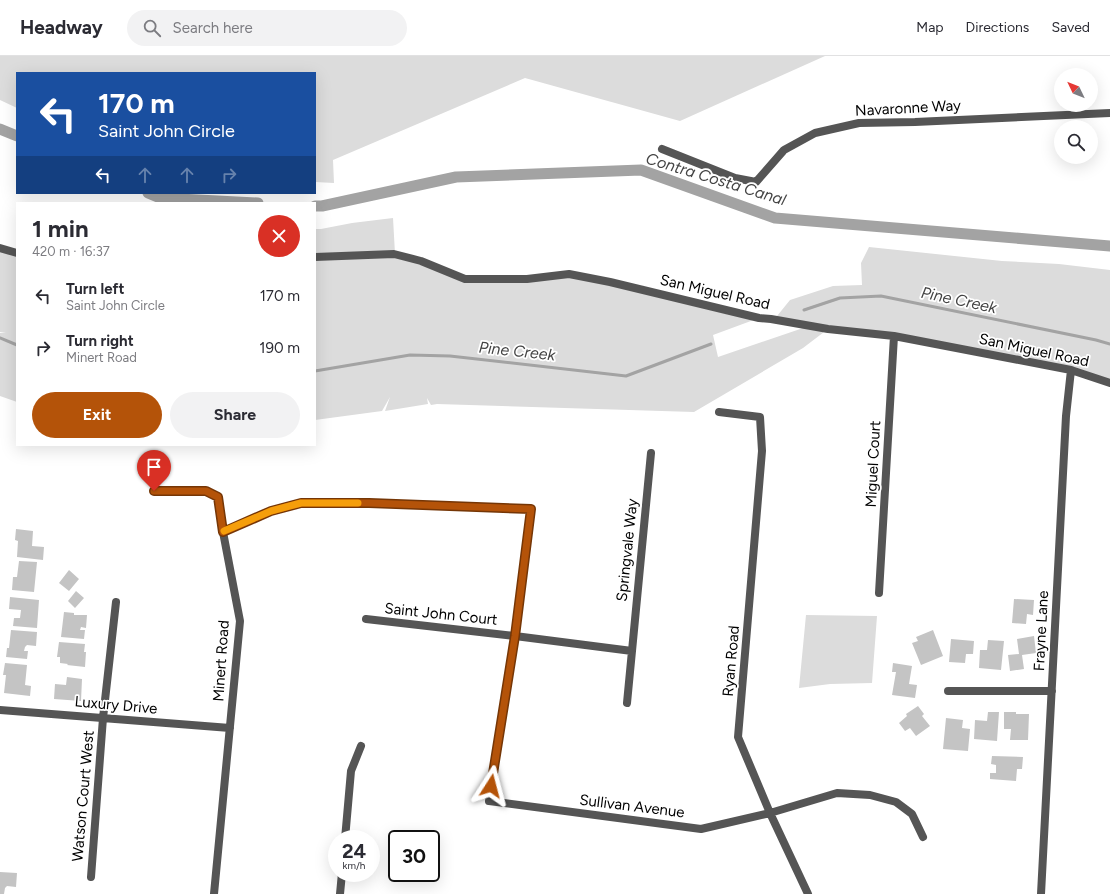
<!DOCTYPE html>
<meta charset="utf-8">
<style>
:root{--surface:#fff;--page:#f2f2f3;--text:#2b2b33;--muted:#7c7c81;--line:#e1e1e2;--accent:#b45309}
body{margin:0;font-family:Figtree,sans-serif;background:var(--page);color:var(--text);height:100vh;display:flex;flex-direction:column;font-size:15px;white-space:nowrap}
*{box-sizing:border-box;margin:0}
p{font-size:13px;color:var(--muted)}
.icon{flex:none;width:22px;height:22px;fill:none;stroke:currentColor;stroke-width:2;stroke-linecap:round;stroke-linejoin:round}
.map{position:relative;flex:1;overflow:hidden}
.details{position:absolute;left:16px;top:146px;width:300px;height:244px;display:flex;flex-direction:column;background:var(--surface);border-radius:0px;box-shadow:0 4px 16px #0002}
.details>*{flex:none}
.top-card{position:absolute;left:16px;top:16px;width:300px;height:122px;border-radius:0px;box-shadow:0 4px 16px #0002;background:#1a4fa0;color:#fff;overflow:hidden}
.needle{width:26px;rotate:313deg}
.tools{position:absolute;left:1054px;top:12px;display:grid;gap:8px}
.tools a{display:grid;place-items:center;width:44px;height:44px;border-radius:50%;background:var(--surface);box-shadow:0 4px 16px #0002;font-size:20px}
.speed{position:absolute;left:328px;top:774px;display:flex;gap:8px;font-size:20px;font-weight:700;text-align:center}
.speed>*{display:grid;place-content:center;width:52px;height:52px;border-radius:50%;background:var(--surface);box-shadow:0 4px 16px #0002;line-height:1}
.speed small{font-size:10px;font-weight:400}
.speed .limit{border:2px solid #111;border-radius:6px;background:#fff;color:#111}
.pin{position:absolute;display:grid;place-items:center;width:34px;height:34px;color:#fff;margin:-41px -17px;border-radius:50% 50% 50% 0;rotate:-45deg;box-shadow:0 0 4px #0007}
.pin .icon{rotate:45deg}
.me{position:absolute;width:44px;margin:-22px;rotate:9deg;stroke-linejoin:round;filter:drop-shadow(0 0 3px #0008)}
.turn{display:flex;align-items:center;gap:14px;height:84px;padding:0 16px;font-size:18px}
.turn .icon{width:52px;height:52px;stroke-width:2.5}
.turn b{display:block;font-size:28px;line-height:34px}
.lanes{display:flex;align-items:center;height:38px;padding:0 16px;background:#0003;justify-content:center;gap:20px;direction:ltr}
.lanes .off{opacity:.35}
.round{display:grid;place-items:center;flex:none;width:42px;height:42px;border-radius:21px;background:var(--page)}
.headline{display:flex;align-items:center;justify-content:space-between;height:68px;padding:0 16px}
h1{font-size:24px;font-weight:700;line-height:30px}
.action{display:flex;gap:8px;margin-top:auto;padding:8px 16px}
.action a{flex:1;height:46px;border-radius:24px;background:var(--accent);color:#fff;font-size:16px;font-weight:700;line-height:46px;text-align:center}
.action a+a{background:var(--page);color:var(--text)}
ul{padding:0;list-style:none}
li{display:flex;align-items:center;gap:12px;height:52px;padding:0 16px}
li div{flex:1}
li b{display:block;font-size:15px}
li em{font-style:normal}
header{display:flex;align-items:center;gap:24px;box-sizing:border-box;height:56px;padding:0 20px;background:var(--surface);border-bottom:1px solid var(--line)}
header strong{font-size:19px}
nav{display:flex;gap:22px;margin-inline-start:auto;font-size:14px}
.search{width:280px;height:36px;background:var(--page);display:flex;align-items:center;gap:10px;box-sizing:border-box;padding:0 14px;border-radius:22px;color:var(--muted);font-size:15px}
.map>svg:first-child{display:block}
</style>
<header>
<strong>Headway</strong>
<div class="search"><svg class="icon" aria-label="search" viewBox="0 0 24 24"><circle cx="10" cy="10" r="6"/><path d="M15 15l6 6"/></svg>Search here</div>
<nav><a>Map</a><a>Directions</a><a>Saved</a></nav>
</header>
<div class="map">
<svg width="1110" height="838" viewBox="0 0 1110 838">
<rect width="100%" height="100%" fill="#fff"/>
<path fill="#dcdcdc" d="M 0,0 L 825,0 L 680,65 L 525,22 L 333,104 L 334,127 L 315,126 L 315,17 L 17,17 L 17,52 L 0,44 Z
M 393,162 L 395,198 L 470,223 L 569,218 L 759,262 L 713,279 L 718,301 L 809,270 L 773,265 L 790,244 L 833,230 L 862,229 L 861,207 L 869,191 L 1002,205 L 1059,208 L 1110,214 L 1110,327 L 1071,314 L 894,280 L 828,273 L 803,292 L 694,356 L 437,348 L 431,349 L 427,342 L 428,348 L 385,355 L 390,341 L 382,355 L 315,364 L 315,173 L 321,173 L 352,167 Z
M 0,192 L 17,197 L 17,346 L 0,340 L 0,277 L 6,276 L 0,276 Z
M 806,559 L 877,560 L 872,627 L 830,628 L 799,632 Z"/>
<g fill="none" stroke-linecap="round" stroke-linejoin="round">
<path stroke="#a3a3a3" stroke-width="3" d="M 804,254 L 840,242 L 881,240 L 1096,284 L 1110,288
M 0,282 L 17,289
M 315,315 L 410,299 L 450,300 L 626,320 L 711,288"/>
<path stroke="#a3a3a3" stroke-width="11" d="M 0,73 L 17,80
M 148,137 L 160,142 L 258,147
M 315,150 L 322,150 L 456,121 L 641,114 L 775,162 L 1110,190"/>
</g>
<path fill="#c4c4c4" d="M 16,473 L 33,475 L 32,490 L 44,491 L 43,504 L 17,501 L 18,485 L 15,484 Z
M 19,505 L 37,506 L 34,536 L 12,534 L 13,521 L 17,521 Z
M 69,514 L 79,523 L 69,535 L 59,527 Z
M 76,535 L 84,542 L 75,552 L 68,545 Z
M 10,541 L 39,544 L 37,572 L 13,570 L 14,562 L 20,562 L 21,554 L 9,553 Z
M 1014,543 L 1034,544 L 1033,559 L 1027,558 L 1026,568 L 1012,567 Z
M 64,556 L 74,557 L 74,559 L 87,559 L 86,572 L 81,571 L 80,574 L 85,574 L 84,583 L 61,581 Z
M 11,574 L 37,576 L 36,590 L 27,589 L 25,591 L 24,595 L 28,595 L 27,603 L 6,601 L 7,592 L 9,592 Z
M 933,574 L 943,600 L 921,609 L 912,587 L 918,585 L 916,581 Z
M 1034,580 L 1036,597 L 1022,599 L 1024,613 L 1010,615 L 1008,599 L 1019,598 L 1017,583 Z
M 951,583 L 974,585 L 973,598 L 966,598 L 965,607 L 949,606 Z
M 988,584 L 1004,585 L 1001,614 L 979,612 L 980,594 L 987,594 Z
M 59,586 L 85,588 L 84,596 L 86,596 L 85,611 L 67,609 L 68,608 L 60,607 L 60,601 L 57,601 Z
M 5,607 L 27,609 L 25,629 L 31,630 L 30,640 L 4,637 L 6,619 L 3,619 Z
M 893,607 L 912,610 L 909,628 L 917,629 L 915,642 L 892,639 L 896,616 L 892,616 Z
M 67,621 L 82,623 L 81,645 L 54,643 L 55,628 L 66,629 Z
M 918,650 L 924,658 L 922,660 L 930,670 L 916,680 L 910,672 L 905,675 L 899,667 L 907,660 L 906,658 Z
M 988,656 L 999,656 L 997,685 L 974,683 L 975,664 L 987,665 Z
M 1004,656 L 1016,656 L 1016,658 L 1029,658 L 1028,684 L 1010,684 L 1011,673 L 1004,673 Z
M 946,662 L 963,664 L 962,672 L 970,673 L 968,695 L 943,693 Z
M 992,700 L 1023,701 L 1022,713 L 1017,713 L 1016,725 L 990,723 L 990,717 L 996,717 L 996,709 L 991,708 Z
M 0,816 L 17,817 L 16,831 L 7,830 L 5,832 L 4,838 L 0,838 Z"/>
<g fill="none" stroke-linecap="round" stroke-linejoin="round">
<path stroke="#555" stroke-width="8" d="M 662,93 L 735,122 L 756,126 L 784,94 L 815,77 L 859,67 L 915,66 L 1110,57
M 0,192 L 17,197
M 315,201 L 394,198 L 421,205 L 465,223 L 527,223 L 569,218 L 610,226 L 759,262 L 771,263 L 828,273 L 894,280 L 1071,314 L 1110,327
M 719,356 L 760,361 L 762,395 L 738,681 L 770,757 L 808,838
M 155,435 L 206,435 L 218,441 L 223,476 L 240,565 L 214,838
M 223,476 L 271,455 L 301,447 L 369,447 L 531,453 L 515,580 L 489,745 L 701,773 L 770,757 L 837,737 L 870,739 L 896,746 L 912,758 L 923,781
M 879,537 L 894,280
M 366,563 L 515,580 L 632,595
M 948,635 L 1052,635
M 627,647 L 651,397
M 0,654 L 230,672
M 345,783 L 351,715 L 361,690
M 91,821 L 103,662 L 116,546
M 340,838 L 342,817
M 1041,838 L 1066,360 L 1071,314"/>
</g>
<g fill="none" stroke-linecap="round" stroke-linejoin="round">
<defs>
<path id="route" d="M 154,435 L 206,435 L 218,441 L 223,476 L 271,455 L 301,447 L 369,447 L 531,453 L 515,580 L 491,730"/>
</defs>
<use href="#route" stroke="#753606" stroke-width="10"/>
<use href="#route" stroke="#b45309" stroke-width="7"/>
<path stroke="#f59e0b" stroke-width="7" d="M 224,475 L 271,455 L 301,447 L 358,447"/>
</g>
<g text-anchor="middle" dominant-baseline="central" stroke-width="3.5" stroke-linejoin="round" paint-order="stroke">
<g font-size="15" fill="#000" stroke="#fff">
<text transform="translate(908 52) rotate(-3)">Navaronne Way</text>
<text transform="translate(715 236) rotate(13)">San Miguel Road</text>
<text transform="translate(1034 294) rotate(12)">San Miguel Road</text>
<text transform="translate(873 408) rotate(-87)">Miguel Court</text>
<text transform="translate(627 494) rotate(-84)">Springvale Way</text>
<text transform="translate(441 558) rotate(6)">Saint John Court</text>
<text transform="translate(1041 575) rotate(-87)">Frayne Lane</text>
<text transform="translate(221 605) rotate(-86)">Minert Road</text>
<text transform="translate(731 605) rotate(-85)">Ryan Road</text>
<text transform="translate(116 649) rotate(5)">Luxury Drive</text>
<text transform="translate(83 740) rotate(-85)">Watson Court West</text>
<text transform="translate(632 750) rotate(7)">Sullivan Avenue</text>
</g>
<g font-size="16" font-style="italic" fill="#444" stroke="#fff">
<text transform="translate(716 123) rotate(17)">Contra Costa Canal</text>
<text transform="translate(959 244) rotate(12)">Pine Creek</text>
<text transform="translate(517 295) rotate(6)">Pine Creek</text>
</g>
</g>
</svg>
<div class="tools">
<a><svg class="needle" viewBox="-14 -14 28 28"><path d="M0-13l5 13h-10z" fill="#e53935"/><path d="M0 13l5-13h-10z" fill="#7c7c81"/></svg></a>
<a><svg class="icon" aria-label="search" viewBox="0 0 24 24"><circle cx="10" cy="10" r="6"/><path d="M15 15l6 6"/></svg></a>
</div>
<div class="speed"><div>24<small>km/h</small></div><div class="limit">30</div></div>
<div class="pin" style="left:154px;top:435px;background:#d93025"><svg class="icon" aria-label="arrive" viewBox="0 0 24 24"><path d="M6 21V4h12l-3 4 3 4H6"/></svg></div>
<svg class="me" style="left:491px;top:730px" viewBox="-20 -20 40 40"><path d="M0-17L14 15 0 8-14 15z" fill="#b45309" stroke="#fff" stroke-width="4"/></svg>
<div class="top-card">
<div class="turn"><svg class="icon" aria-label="left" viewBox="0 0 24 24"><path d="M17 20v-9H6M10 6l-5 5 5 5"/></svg><div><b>170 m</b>Saint John Circle</div></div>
<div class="lanes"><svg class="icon" aria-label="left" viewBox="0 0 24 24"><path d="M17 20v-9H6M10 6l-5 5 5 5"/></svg><svg class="icon off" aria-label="ahead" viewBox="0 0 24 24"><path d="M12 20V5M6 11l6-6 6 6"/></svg><svg class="icon off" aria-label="ahead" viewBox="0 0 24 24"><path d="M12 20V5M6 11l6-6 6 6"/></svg><svg class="icon off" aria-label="right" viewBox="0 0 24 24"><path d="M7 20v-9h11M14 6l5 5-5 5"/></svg></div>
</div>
<section class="details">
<div class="headline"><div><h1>1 min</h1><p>420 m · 16:37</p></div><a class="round" style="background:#d93025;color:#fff"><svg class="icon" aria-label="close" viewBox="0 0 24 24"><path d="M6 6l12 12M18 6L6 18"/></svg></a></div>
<ul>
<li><svg class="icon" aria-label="left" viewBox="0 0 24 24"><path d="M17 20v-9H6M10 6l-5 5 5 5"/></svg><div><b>Turn left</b><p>Saint John Circle</p></div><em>170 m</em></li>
<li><svg class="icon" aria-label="right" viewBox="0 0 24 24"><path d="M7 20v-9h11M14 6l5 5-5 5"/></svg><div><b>Turn right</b><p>Minert Road</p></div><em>190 m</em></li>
</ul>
<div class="action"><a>Exit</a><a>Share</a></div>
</section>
</div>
